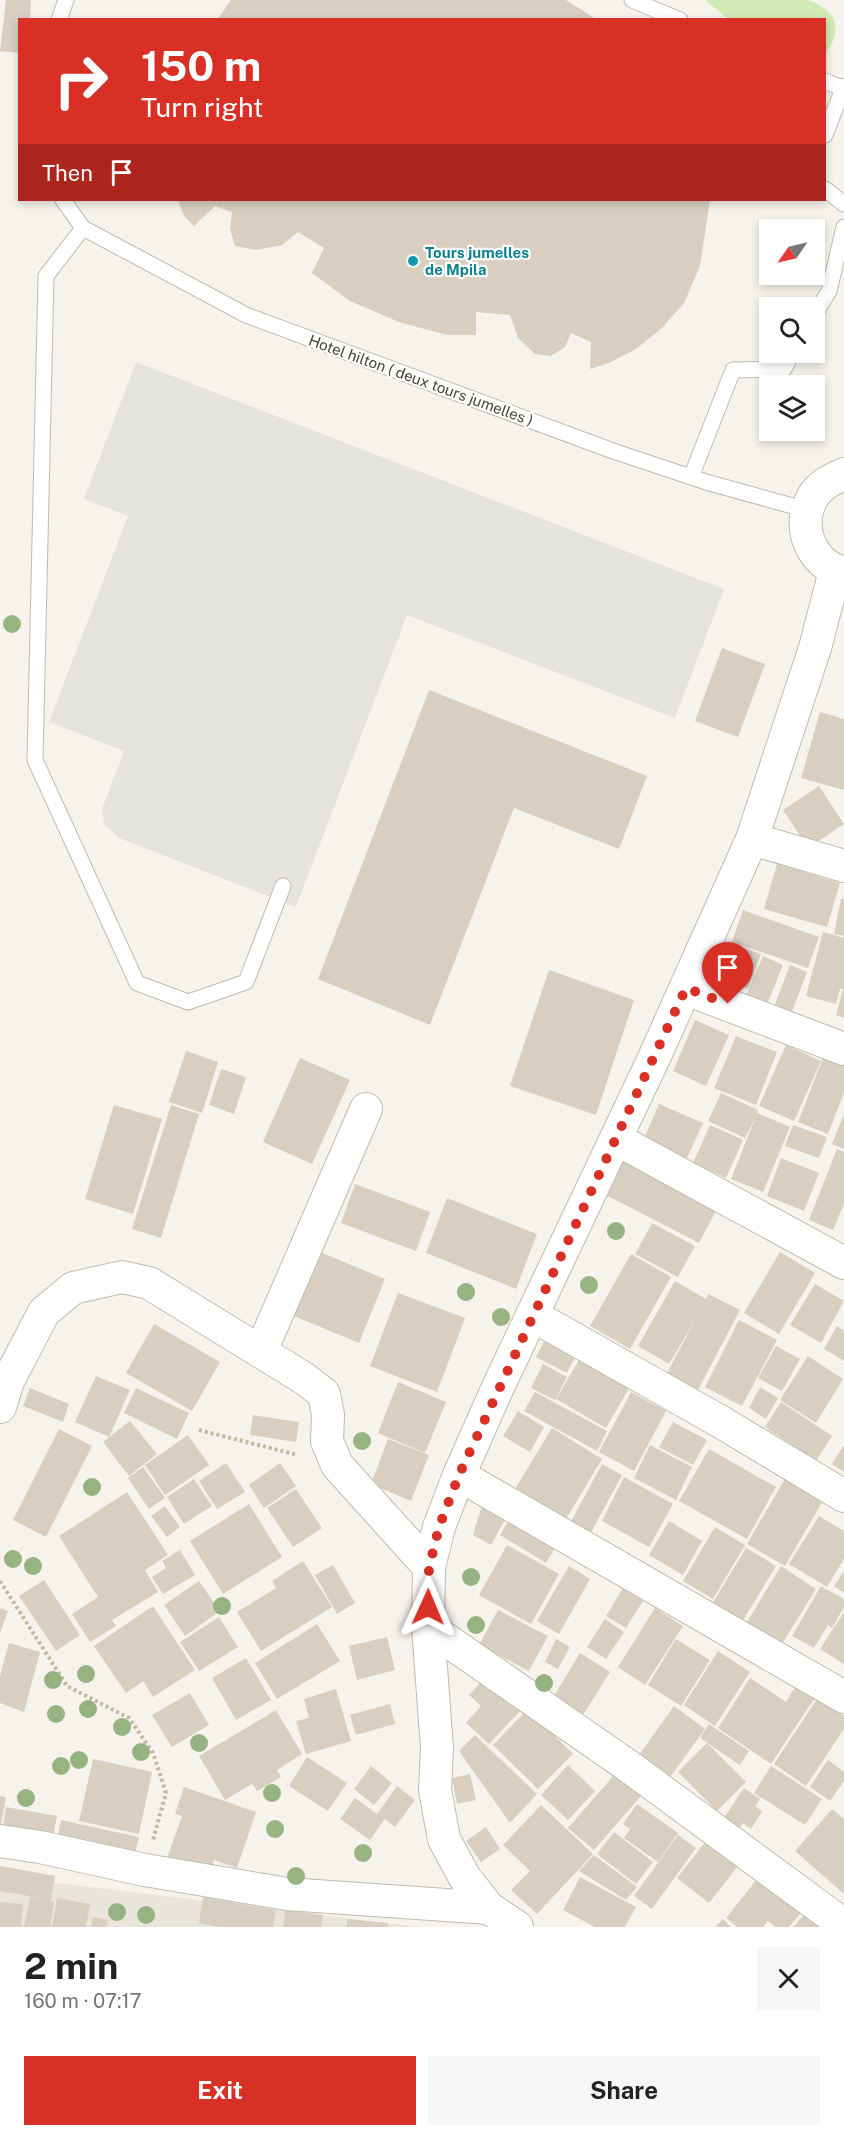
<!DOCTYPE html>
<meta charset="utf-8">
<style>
:root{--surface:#fff;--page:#f6f6f6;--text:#222;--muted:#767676;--accent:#d93025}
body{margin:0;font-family:"Public Sans",sans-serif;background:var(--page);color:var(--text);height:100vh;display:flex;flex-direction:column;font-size:22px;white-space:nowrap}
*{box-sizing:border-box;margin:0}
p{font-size:20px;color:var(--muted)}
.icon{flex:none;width:33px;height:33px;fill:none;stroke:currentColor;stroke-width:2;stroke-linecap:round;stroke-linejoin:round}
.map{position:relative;height:1927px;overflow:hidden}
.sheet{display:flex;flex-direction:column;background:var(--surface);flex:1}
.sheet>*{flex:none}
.hud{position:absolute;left:18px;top:18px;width:808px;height:183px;border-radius:0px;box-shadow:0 3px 9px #0003;background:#d93025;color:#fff;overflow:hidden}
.needle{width:39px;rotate:236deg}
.controls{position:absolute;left:759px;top:219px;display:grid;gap:12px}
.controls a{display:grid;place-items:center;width:66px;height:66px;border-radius:0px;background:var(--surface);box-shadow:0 3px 9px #0003;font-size:30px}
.pin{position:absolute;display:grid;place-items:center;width:51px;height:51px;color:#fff;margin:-62px -26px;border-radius:50% 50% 50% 0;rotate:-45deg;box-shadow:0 0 6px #0007}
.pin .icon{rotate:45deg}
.me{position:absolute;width:66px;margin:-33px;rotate:1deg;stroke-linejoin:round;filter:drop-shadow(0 0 4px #0008)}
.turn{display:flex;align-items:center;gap:21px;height:126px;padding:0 24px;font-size:27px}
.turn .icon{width:78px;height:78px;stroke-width:2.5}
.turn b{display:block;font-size:42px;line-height:51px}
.then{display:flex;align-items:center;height:57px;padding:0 24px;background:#0003;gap:12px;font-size:22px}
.round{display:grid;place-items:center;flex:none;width:63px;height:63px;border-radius:0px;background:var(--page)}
.headline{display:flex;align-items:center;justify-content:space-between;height:102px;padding:0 24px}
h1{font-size:36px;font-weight:700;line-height:45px}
.button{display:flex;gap:12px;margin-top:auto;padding:12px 24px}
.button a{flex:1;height:69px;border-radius:0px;background:var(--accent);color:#fff;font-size:24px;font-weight:700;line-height:69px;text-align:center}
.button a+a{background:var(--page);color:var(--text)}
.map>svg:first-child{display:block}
</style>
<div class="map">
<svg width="844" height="1927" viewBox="0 0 844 1927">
<rect width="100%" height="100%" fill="#f6f3ec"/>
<path fill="#eae5da" d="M 0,1876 L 419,1927 L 0,1927 Z"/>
<path fill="#d2eab5" d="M 705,0 L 808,0 C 837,11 844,28 825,55 L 825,20 L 728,19 Z"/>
<path fill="#e5e3e0" d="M 136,362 L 724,589 L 675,718 L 407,615 L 296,907 L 119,838 L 104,824 L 102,809 L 124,751 L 49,722 L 128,516 L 84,499 Z"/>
<path fill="#d8cfc1" d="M 6,0 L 31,0 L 30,20 L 20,20 L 20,53 L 0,51 Z
M 231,0 L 566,0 L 593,17 L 592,20 L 217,20 Z
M 178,200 L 710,200 L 700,266 L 684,303 L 662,328 L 636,349 L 609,363 L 590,369 L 591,342 L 571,333 L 565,347 L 551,356 L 535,354 L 518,338 L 510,315 L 476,312 L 476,335 L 447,335 L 399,322 L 350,301 L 312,273 L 324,248 L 298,232 L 282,245 L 256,250 L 235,246 L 230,229 L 232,212 L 215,206 L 194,226 L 184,216 Z
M 722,648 L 765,664 L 738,737 L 695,721 Z
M 429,690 L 647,776 L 619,849 L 514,808 L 430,1025 L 318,979 Z
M 820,712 L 844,719 L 844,790 L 801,778 Z
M 819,786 L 844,824 L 808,848 L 783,810 Z
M 777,864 L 840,883 L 827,927 L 764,909 Z
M 841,898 L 844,899 L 844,936 L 834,934 Z
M 743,910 L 819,937 L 808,968 L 732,942 Z
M 823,932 L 844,938 L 844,1018 L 836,1015 L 843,989 L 840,989 L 836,1004 L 806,996 Z
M 730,943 L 761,954 L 748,989 L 717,977 Z
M 763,956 L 783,965 L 766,1007 L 745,998 Z
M 790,965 L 807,972 L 791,1014 L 774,1007 Z
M 549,970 L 634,1000 L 596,1115 L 510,1086 Z
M 695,1020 L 729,1035 L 706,1086 L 673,1071 Z
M 736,1036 L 777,1052 L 756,1105 L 714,1088 Z
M 786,1045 L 821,1061 L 794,1121 L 759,1106 Z
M 186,1051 L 218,1062 L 202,1113 L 169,1102 Z
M 824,1055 L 844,1062 L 844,1093 L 828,1134 L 798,1122 Z
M 300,1058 L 350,1080 L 312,1164 L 263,1142 Z
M 221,1069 L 246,1077 L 234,1114 L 209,1105 Z
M 721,1093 L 758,1110 L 757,1113 L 790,1127 L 763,1192 L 731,1179 L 756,1116 L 745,1138 L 708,1121 Z
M 659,1104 L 703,1123 L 686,1160 L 643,1141 Z
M 114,1105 L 162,1119 L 133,1214 L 85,1199 Z
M 171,1105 L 199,1114 L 161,1238 L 132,1229 Z
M 844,1114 L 844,1149 L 832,1144 Z
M 710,1125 L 743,1140 L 726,1178 L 693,1163 Z
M 793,1125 L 827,1137 L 819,1158 L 785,1146 Z
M 837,1149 L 844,1152 L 844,1204 L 833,1230 L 809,1220 Z
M 626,1155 L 720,1203 L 699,1243 L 606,1195 Z
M 781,1158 L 819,1173 L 804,1211 L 767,1196 Z
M 355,1184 L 430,1212 L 416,1251 L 341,1223 Z
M 447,1198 L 537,1234 L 516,1289 L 426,1253 Z
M 652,1223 L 695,1246 L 678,1277 L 635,1254 Z
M 320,1252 L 385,1279 L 359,1343 L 294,1316 Z
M 780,1252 L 815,1273 L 779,1334 L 744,1313 Z
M 631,1254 L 671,1277 L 630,1349 L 590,1326 Z
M 675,1281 L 706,1299 L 708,1294 L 740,1310 L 697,1392 L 666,1375 L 695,1320 L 669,1364 L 638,1346 Z
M 815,1284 L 844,1301 L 821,1343 L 790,1325 Z
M 398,1293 L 465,1318 L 437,1392 L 370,1366 Z
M 739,1320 L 777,1340 L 742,1406 L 705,1387 Z
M 154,1324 L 220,1362 L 192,1411 L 126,1373 Z
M 837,1326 L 844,1331 L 844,1361 L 824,1349 Z
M 548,1334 L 579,1350 L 567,1373 L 536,1357 Z
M 776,1346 L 800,1359 L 782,1391 L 758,1378 Z
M 582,1355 L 631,1385 L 606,1428 L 556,1399 Z
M 808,1356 L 843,1379 L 816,1423 L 780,1400 Z
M 543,1364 L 567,1377 L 555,1400 L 531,1388 Z
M 96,1376 L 130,1390 L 109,1437 L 130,1421 L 157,1454 L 129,1476 L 103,1442 L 109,1437 L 75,1422 Z
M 398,1382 L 446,1402 L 425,1453 L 378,1433 Z
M 760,1387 L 778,1398 L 766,1419 L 749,1408 Z
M 30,1388 L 69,1404 L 63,1422 L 23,1406 Z
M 136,1388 L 189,1413 L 177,1439 L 124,1413 Z
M 535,1392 L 607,1431 L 597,1451 L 524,1411 Z
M 631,1392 L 666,1411 L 634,1471 L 599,1452 Z
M 781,1402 L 832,1436 L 816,1461 L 765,1427 Z
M 518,1411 L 544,1427 L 530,1452 L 503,1436 Z
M 253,1415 L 299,1422 L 296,1442 L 250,1435 Z
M 673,1422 L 707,1440 L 693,1465 L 659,1447 Z
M 552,1428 L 602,1459 L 565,1521 L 514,1491 Z
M 59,1429 L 92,1446 L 46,1537 L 13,1520 Z
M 188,1435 L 209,1465 L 165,1495 L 145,1465 Z
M 388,1439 L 429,1455 L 411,1501 L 371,1484 Z
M 650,1445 L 692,1467 L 676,1500 L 634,1478 Z
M 844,1445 L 844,1472 L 832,1464 Z
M 709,1449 L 776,1487 L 747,1539 L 679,1501 Z
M 226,1463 L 245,1492 L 217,1509 L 199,1481 Z
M 280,1463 L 296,1486 L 264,1508 L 249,1485 Z
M 602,1464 L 622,1475 L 589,1536 L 569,1525 Z
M 143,1467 L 165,1498 L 149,1509 L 128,1478 Z
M 624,1477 L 673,1504 L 649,1547 L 602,1521 Z
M 786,1477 L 824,1499 L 785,1566 L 747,1544 Z
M 194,1479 L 212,1506 L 184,1524 L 167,1497 Z
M 296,1489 L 322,1528 L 293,1547 L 267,1508 Z
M 127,1492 L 168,1555 L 145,1570 L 158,1592 L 112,1620 L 116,1626 L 90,1642 L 72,1614 L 98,1597 L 59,1536 Z
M 483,1502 L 507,1516 L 491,1545 L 473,1535 Z
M 249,1504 L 282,1557 L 223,1594 L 190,1541 Z
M 165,1506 L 180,1527 L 167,1537 L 151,1516 Z
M 819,1516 L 844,1531 L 844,1559 L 827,1587 L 789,1564 Z
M 510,1518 L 556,1546 L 546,1563 L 500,1535 Z
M 669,1521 L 702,1541 L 683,1575 L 649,1555 Z
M 715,1527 L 745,1545 L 713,1599 L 683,1581 Z
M 507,1545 L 559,1574 L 531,1624 L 479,1595 Z
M 746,1548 L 776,1566 L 742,1622 L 712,1604 Z
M 180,1550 L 195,1575 L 163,1594 L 152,1577 L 166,1568 L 162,1561 Z
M 303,1561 L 332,1607 L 261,1651 L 237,1612 L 276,1588 L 272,1581 Z
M 333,1565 L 355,1603 L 337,1614 L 315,1575 Z
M 569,1566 L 590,1579 L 559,1634 L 537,1621 Z
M 781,1566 L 816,1589 L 782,1644 L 747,1622 Z
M 844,1571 L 844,1593 L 834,1586 Z
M 44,1580 L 80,1635 L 56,1651 L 19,1596 Z
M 199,1581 L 220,1611 L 185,1636 L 164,1605 Z
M 821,1586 L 844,1599 L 844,1607 L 832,1628 L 828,1625 L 814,1648 L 792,1636 Z
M 623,1588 L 643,1601 L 626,1628 L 606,1616 Z
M 153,1606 L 195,1670 L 153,1697 L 143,1681 L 126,1693 L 94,1646 Z
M 0,1608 L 8,1611 L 0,1633 Z
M 655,1608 L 683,1626 L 645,1685 L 618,1667 Z
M 498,1610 L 548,1636 L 529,1671 L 479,1645 Z
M 844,1612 L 844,1664 L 820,1649 Z
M 219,1617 L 238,1647 L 199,1671 L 180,1642 Z
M 605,1619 L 624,1632 L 606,1659 L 587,1647 Z
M 317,1624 L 340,1661 L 277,1699 L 255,1663 Z
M 387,1637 L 395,1670 L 357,1680 L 349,1646 Z
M 556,1639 L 570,1647 L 558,1669 L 545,1662 Z
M 676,1639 L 710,1660 L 681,1706 L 648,1685 Z
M 9,1643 L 40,1652 L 24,1712 L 0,1703 L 0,1676 Z
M 718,1651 L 750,1672 L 715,1726 L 684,1705 Z
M 580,1653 L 610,1672 L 581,1718 L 552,1699 Z
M 246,1658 L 271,1700 L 236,1720 L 212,1678 Z
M 488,1674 L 524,1707 L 489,1744 L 466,1723 L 481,1706 L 469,1695 Z
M 750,1678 L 786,1702 L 797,1684 L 816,1696 L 771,1764 L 718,1728 Z
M 336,1689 L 351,1741 L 306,1754 L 296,1721 L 309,1718 L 304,1699 Z
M 190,1693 L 209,1725 L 172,1747 L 152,1715 Z
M 817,1699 L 844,1716 L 844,1729 L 806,1786 L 774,1764 Z
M 390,1704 L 395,1724 L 356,1735 L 350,1715 Z
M 674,1706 L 705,1729 L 665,1784 L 634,1762 Z
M 528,1709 L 573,1754 L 538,1789 L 493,1745 Z
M 276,1710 L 302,1754 L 277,1770 L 281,1777 L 257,1791 L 252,1784 L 225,1800 L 199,1756 Z
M 709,1724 L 749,1751 L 740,1765 L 700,1738 Z
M 475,1735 L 537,1794 L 510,1823 L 459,1751 Z
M 707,1743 L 746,1782 L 717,1811 L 678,1772 Z
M 307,1757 L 347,1783 L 328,1811 L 289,1786 Z
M 93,1759 L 152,1772 L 139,1834 L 79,1821 Z
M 828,1760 L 844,1772 L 844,1781 L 830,1801 L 810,1787 Z
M 568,1765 L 595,1791 L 568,1820 L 541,1795 Z
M 371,1766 L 392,1783 L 374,1805 L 354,1789 Z
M 771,1766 L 822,1799 L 805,1825 L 754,1793 Z
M 470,1774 L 476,1800 L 457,1804 L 452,1778 Z
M 615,1774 L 641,1796 L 594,1850 L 568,1828 Z
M 397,1786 L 415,1800 L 395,1827 L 385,1819 L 370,1840 L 340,1819 L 355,1798 L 377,1814 Z
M 184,1787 L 256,1812 L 237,1868 L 214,1860 L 209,1873 L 167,1858 L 182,1816 L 175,1814 Z
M 744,1788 L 760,1799 L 755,1806 L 762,1812 L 751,1829 L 743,1823 L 732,1839 L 717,1828 Z
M 0,1796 L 6,1797 L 1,1825 L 0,1825 Z
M 637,1804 L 678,1833 L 658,1862 L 624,1838 L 630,1829 L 623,1824 Z
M 541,1805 L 593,1854 L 537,1914 L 511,1890 L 530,1871 L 503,1845 Z
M 6,1807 L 57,1816 L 52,1841 L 2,1832 Z
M 832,1809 L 844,1819 L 844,1894 L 795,1851 Z
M 61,1820 L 139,1837 L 134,1857 L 57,1841 Z
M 486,1827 L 500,1849 L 481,1862 L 466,1841 Z
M 614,1832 L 653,1862 L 636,1884 L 597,1854 Z
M 678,1835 L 696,1848 L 652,1909 L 634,1896 Z
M 706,1841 L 738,1866 L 709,1903 L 677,1878 Z
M 594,1855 L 637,1887 L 626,1900 L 579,1871 Z
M 0,1866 L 55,1876 L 51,1901 L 54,1902 L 50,1927 L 24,1927 L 30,1897 L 46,1899 L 0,1891 Z
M 762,1873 L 805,1908 L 789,1927 L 775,1927 L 768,1921 L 763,1927 L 737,1927 L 726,1918 Z
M 580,1877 L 636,1907 L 625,1927 L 595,1927 L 563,1910 Z
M 203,1897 L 276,1910 L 273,1927 L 221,1927 L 199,1923 Z
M 57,1898 L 90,1904 L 86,1927 L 52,1927 Z
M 0,1902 L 23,1904 L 21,1927 L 0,1927 Z
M 811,1907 L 827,1927 L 793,1927 Z
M 285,1910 L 323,1915 L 321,1927 L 283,1927 Z
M 93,1917 L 108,1920 L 106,1927 L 91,1927 Z
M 347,1919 L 388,1923 L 388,1927 L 347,1927 Z
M 723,1919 L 731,1927 L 715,1927 Z"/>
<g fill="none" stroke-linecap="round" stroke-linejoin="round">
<defs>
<path id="service" d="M 632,0 L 680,20
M 59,20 L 66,0
M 825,81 L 844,89
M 825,135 L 844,86
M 825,189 L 844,204
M 63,200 L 83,228 L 246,315 L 613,451 L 706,482 L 807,510
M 83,228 L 46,276 L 35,760 L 137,983 L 188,1002 L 246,982 L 283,886
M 814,316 L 829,291 L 844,227
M 691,477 L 733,370 L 784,369 L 793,352"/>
<path id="minor" d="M 844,474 C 833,479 821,484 814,495 C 795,525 810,564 844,573
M 752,839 L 844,866
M 686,989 L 844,1049
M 616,1139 L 844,1263
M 532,1315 L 721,1422 L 844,1496
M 261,1351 L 366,1109
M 0,1407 L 8,1381 L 44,1312 L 73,1288 L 122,1277 L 149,1283 L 305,1379 L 324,1394 L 328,1415 L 327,1441 L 337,1465 L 429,1567
M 459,1475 L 844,1697
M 428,1627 L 631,1768 L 844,1925
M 0,1841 L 40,1847 L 145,1870 L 287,1894 L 489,1908 L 517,1927
M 489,1908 L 465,1878 L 444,1839 L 435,1790 L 437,1748 L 428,1627 L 429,1567 L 439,1527 L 459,1475 L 498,1387 L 654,1058 L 752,839 L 815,648 L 835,571"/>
</defs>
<use href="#service" stroke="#c2bbae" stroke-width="17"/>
<use href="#minor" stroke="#c2bbae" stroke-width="34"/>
<path stroke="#c4b79f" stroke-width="4" stroke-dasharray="3 3" stroke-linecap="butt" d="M 199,1430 L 298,1455
M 0,1581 L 67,1686 L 129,1718 L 153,1753 L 166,1793 L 153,1840"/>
<use href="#service" stroke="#fff" stroke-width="15"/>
<use href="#minor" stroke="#fff" stroke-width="32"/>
</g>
<g fill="#97b381">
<circle cx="12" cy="624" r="9"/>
<circle cx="616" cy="1231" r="9"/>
<circle cx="589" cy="1285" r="9"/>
<circle cx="466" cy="1292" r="9"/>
<circle cx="501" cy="1317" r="9"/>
<circle cx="362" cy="1441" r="9"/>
<circle cx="92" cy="1487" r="9"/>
<circle cx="13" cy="1559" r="9"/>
<circle cx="33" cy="1566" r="9"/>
<circle cx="471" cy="1577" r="9"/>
<circle cx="222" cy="1606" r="9"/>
<circle cx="476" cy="1625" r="9"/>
<circle cx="86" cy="1674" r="9"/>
<circle cx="53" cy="1680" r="9"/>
<circle cx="544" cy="1683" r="9"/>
<circle cx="88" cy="1709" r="9"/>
<circle cx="56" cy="1714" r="9"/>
<circle cx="122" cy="1727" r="9"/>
<circle cx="199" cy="1743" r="9"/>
<circle cx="141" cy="1752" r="9"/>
<circle cx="79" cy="1760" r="9"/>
<circle cx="61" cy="1766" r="9"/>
<circle cx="272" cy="1793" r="9"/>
<circle cx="26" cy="1798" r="9"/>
<circle cx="275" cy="1829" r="9"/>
<circle cx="363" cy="1853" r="9"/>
<circle cx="296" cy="1876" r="9"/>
<circle cx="117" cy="1912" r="9"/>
<circle cx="146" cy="1915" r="9"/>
</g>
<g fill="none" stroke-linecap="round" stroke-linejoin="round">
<path stroke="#d93025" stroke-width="10" stroke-dasharray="0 18" d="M 428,1607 L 429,1568 L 439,1527 L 459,1475 L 686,988 L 728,1004"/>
</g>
<circle fill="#0f9aa8" stroke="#fff" stroke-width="2" cx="413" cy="261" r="6"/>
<g text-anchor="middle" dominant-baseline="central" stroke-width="4.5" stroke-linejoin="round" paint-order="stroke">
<g font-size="15" font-weight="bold" fill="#0d838f" stroke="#fff" text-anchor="start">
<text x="425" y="252">Tours jumelles<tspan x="425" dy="17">de Mpila</tspan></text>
</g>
<g font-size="15" fill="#4b4439" stroke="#fff">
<text transform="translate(421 380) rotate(20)">Hotel hilton ( deux tours jumelles )</text>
</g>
</g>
</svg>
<div class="controls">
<a><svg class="needle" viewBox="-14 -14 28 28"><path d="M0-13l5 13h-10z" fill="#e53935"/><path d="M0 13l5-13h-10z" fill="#767676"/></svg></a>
<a><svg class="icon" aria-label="search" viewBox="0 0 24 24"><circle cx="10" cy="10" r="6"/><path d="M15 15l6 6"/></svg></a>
<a><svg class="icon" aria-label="layers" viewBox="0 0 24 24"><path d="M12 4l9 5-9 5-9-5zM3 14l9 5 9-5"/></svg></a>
</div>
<div class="pin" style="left:728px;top:1004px;background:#d93025"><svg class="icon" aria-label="arrive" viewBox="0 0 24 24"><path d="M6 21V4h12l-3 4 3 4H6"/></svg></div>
<svg class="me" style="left:428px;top:1607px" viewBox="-20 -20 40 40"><path d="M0-17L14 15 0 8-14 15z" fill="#d93025" stroke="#fff" stroke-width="4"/></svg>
<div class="hud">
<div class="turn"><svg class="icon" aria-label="right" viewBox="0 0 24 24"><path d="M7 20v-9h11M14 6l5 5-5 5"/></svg><div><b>150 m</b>Turn right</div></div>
<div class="then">Then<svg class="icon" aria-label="arrive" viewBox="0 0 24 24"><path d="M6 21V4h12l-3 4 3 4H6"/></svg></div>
</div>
</div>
<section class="sheet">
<div class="headline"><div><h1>2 min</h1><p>160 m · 07:17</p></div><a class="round"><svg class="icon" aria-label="close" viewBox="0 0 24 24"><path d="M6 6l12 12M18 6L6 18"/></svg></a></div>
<div class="button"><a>Exit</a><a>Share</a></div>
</section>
